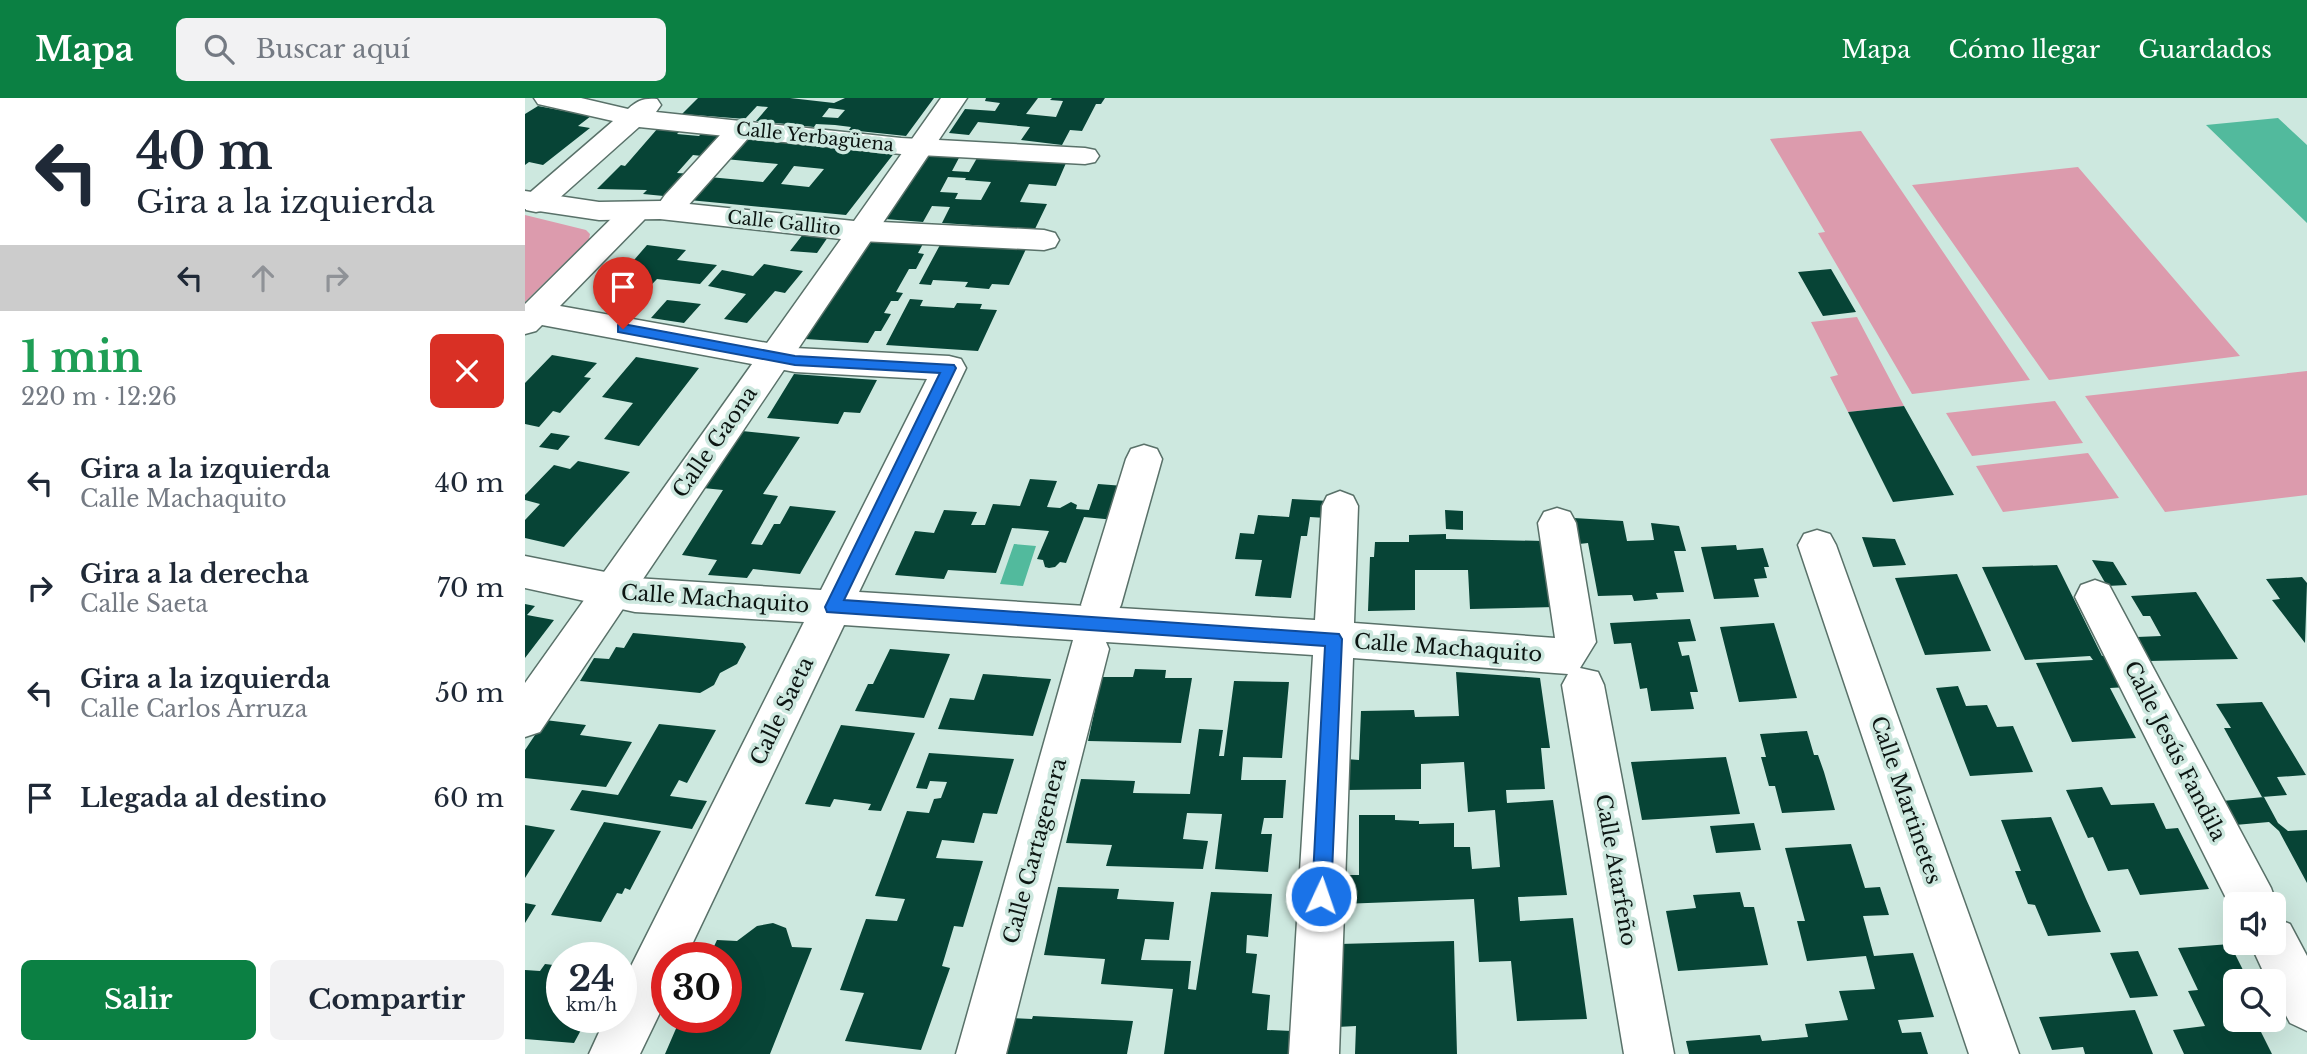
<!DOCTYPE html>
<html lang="es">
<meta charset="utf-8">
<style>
:root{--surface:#fff;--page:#f2f2f3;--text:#1f2937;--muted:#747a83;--accent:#0b8043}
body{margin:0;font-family:"Libre Baskerville",serif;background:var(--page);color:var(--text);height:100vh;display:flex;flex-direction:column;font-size:26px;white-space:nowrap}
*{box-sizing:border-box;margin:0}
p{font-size:23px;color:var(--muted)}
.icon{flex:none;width:38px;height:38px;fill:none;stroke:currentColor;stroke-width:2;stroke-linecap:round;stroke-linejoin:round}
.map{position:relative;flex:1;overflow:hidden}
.sheet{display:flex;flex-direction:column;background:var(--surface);width:525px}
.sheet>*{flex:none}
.banner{background:#fff;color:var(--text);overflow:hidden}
.fabs{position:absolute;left:1698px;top:794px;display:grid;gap:14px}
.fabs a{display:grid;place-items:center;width:63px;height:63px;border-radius:10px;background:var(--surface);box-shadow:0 7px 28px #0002;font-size:35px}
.speed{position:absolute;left:21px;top:844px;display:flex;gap:14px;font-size:35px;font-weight:700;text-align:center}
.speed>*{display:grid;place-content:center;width:91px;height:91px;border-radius:50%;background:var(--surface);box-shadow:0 7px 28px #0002;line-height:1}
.speed small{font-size:18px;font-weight:400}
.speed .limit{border:10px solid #d22;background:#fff;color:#111}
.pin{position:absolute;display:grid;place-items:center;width:60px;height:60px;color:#fff;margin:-72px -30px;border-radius:50% 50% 50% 0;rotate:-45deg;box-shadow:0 0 7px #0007}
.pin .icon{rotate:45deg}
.me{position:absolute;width:77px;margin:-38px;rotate:3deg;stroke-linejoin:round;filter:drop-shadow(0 0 5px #0008)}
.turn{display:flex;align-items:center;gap:24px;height:147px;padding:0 21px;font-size:32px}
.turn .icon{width:91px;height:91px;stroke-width:2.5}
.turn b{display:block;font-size:49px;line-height:60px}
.lanes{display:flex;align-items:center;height:66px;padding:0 21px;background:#0003;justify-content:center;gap:35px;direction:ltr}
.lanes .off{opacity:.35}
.round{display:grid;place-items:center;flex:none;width:74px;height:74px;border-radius:10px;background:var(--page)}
.overview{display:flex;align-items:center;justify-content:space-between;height:119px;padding:0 21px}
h1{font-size:42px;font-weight:700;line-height:52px;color:#1e9e55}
.cta{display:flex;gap:14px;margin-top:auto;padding:14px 21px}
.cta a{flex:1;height:80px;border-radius:10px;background:var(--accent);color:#fff;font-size:28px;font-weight:700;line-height:80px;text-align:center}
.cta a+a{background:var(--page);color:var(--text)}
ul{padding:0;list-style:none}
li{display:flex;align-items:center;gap:21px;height:105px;padding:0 21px}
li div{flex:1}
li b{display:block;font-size:26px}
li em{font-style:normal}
header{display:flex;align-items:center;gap:42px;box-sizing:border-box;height:98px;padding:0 35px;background:var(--accent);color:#fff}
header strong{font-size:33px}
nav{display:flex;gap:38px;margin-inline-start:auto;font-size:24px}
.search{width:490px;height:63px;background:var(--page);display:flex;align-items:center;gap:18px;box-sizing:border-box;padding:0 24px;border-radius:10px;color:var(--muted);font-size:26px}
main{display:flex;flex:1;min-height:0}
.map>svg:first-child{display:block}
</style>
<header>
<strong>Mapa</strong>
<div class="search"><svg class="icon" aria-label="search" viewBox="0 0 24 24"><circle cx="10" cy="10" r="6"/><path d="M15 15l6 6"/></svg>Buscar aquí</div>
<nav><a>Mapa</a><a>Cómo llegar</a><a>Guardados</a></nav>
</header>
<main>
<section class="sheet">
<div class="banner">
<div class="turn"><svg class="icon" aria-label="left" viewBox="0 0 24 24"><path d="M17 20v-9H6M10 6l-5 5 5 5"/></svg><div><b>40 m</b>Gira a la izquierda</div></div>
<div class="lanes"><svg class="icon" aria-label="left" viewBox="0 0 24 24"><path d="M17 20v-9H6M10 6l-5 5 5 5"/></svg><svg class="icon off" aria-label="ahead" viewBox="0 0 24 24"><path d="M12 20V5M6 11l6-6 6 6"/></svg><svg class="icon off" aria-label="right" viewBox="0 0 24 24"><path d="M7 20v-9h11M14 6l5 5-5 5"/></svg></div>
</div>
<div class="overview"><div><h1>1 min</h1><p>220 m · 12:26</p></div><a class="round" style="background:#d93025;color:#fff"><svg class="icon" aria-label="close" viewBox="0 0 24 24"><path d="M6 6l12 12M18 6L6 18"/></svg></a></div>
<ul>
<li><svg class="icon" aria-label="left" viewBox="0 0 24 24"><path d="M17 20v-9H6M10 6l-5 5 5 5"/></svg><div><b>Gira a la izquierda</b><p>Calle Machaquito</p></div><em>40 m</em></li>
<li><svg class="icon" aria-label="right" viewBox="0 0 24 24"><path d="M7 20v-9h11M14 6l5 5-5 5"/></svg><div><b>Gira a la derecha</b><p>Calle Saeta</p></div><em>70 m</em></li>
<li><svg class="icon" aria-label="left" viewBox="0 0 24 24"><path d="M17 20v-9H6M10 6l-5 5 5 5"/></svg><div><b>Gira a la izquierda</b><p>Calle Carlos Arruza</p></div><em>50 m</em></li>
<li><svg class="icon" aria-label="arrive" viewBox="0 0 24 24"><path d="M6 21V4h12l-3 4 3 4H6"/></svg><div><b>Llegada al destino</b></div><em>60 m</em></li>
</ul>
<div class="cta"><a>Salir</a><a>Compartir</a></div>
</section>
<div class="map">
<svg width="1782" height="956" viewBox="0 0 1782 956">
<rect width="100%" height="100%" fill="#cde8df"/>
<path fill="#dc9bad" d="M 1336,33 L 1505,282 L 1387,296 L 1293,135 L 1300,134 L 1245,41 Z
M 1553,69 L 1715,258 L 1524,282 L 1387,87 Z
M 0,117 L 61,132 L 65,136 L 64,141 L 0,204 Z
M 1332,219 L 1379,308 L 1323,314 L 1305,279 L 1313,277 L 1286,224 Z
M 1782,273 L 1782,397 L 1640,414 L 1560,298 Z
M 1530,303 L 1558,345 L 1447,358 L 1421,315 Z
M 1563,355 L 1594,400 L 1478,414 L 1451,368 Z"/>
<path fill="#52ba9d" d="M 1753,20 L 1782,47 L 1782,125 L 1681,27 Z
M 489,446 L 511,448 L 498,488 L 475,486 Z"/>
<path fill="#074436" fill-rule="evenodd" d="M 173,0 L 265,0 L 309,5 L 320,0 L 409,0 L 381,38 L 324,32 L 326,29 L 310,27 L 291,26 L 289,29 L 231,23 L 243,9 L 232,8 L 220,21 L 157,16 ZM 304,10 L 320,12 L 313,20 L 297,19 Z
M 461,0 L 513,0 L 501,16 L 531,19 L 538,3 L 525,2 L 527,0 L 580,0 L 576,6 L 571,6 L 557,33 L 545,32 L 537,47 L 496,42 L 505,29 L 453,24 L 444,37 L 424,35 L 440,11 L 470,13 L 475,5 L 460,3 Z
M 13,8 L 66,18 L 53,28 L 65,30 L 18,67 L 4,64 L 0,67 L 0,16 Z
M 133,30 L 156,32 L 152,36 L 174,38 L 178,34 L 206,37 L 186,59 L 168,57 L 152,75 L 169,76 L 149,99 L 118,96 L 122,92 L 72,91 L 96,67 L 100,68 Z
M 220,39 L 370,54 L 321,117 L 164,102 L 184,79 L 238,84 L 253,66 L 200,61 ZM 269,68 L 299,71 L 284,89 L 256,86 Z
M 403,56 L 435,58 L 427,73 L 444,74 L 452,60 L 541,65 L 531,88 L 504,86 L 495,104 L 522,106 L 510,131 L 417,125 L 425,109 L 407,108 L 398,124 L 360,121 ZM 423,79 L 441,80 L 440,82 L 466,84 L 456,102 L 430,101 L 433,95 L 415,94 Z
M 279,135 L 303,139 L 292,155 L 265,153 Z
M 347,141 L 399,144 L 393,155 L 399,156 L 391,171 L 384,171 L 371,194 L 378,195 L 373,203 L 366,203 L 359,215 L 366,216 L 356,233 L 350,233 L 343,245 L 280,241 Z
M 416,145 L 501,151 L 484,187 L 467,186 L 464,191 L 440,189 L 443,184 L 408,182 L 406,187 L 394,186 Z
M 122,147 L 161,152 L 152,162 L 192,167 L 175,186 L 132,181 L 108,206 L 81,203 L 109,170 L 103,169 Z
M 239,166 L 278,173 L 260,195 L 250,193 L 222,225 L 199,221 L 221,196 L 183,188 L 197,172 L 228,178 Z
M 1306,171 L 1331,214 L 1298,218 L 1273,174 Z
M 385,201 L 398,202 L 395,208 L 429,210 L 432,205 L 457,206 L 455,211 L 472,212 L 453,253 L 361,247 Z
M 142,202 L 160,204 L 176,206 L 159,225 L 126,220 Z
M 27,257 L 72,265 L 59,279 L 66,280 L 35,315 L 28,313 L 14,329 L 0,326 L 0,285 Z
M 111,259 L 174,270 L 114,348 L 79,341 L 108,305 L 77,299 Z
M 269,276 L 337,281 L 352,282 L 335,315 L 319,314 L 313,326 L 242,320 Z
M 1379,308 L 1429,397 L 1368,404 L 1323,314 Z
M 217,333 L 275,339 L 238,396 L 253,398 L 226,446 L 237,447 L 249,426 L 255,426 L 265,408 L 311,413 L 275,476 L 228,471 L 222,480 L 183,477 L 192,462 L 157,457 L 198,392 L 178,390 Z
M 26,335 L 45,338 L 33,352 L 14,349 Z
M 53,363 L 105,374 L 39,449 L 0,440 L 0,422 L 15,406 L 0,402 L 0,397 L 29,367 L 45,371 Z
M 505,381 L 532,383 L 522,409 L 535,410 L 546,404 L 552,407 L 551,411 L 564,412 L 573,386 L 599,388 L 590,422 L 559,419 L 541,465 L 535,464 L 530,469 L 524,470 L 520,469 L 518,462 L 512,461 L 524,433 L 487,430 L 471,475 L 423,472 L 419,481 L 370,477 L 390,433 L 409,435 L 419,412 L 452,414 L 446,427 L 460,427 L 468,406 L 495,408 Z
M 767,401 L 804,403 L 801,420 L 785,419 L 782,438 L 776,438 L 766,500 L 730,498 L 737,462 L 710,461 L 715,435 L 729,436 L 733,417 L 764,419 Z
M 920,412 L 938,413 L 938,432 L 921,431 Z
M 1049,420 L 1098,423 L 1102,443 L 1129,442 L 1126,425 L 1154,428 L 1161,453 L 1149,453 L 1159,494 L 1131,495 L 1133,501 L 1109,503 L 1107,497 L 1073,498 L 1063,445 L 1054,446 Z
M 921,436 L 921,441 L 1019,443 L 1030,509 L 945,511 L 943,472 L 890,472 L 890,512 L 843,513 L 845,459 L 849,459 L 850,444 L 884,444 L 884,437 Z
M 1337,439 L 1370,441 L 1381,467 L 1348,469 Z
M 1211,447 L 1212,452 L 1238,450 L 1244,469 L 1239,469 L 1242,480 L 1229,481 L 1234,499 L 1189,501 L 1176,449 Z
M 1567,462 L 1588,464 L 1602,487 L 1582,488 Z
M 1532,467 L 1577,558 L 1587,557 L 1603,589 L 1585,590 L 1611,640 L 1547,644 L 1511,565 L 1568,562 L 1565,558 L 1500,562 L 1457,469 Z
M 1432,476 L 1466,553 L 1400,557 L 1370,480 Z
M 1777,479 L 1782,485 L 1780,545 L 1747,502 L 1755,501 L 1741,481 Z
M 1671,494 L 1713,561 L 1624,563 L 1612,539 L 1636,538 L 1625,518 L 1618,518 L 1606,498 Z
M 0,506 L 10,508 L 2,517 L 29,522 L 0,560 Z
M 1165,521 L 1171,543 L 1153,544 L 1157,558 L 1164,557 L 1173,594 L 1165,594 L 1169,611 L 1126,613 L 1122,590 L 1115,591 L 1106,545 L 1089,546 L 1085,525 Z
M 1249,525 L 1272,600 L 1214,604 L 1195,529 Z
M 108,535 L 218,545 L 221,549 L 212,566 L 195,575 L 189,587 L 175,595 L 55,583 L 69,560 L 84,561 L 91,549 L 99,550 Z
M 365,551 L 425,556 L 399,620 L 330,613 L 343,586 L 348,586 Z
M 610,571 L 641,572 L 640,580 L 667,580 L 656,645 L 563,643 L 577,579 L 608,579 Z
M 931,574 L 1015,580 L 1025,650 L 1016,650 L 1020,691 L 981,692 L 982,705 L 1028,702 L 1042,797 L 993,799 L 995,823 L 1048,820 L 1062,921 L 992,923 L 986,863 L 954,864 L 949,801 L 816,806 L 817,777 L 834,777 L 834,717 L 870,717 L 870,722 L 894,723 L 894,726 L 929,725 L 929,749 L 945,749 L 947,771 L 975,769 L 970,712 L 943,714 L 939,664 L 896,666 L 896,691 L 820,692 L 821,661 L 834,662 L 836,613 L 889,612 L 890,619 L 934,618 Z
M 458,576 L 526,581 L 508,638 L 413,631 L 425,600 L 449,602 Z
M 709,583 L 764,584 L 757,660 L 718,659 L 716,682 L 761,682 L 758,720 L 739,720 L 736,736 L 747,736 L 743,774 L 690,771 L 697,716 L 662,715 L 658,741 L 683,743 L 678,771 L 581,768 L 587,747 L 541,745 L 556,681 L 610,683 L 608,695 L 665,696 L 674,631 L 698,632 L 694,658 L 699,658 Z
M 1433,588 L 1441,608 L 1462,607 L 1472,629 L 1488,628 L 1508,674 L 1445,678 L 1411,590 Z
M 1737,604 L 1781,677 L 1752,679 L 1762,697 L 1737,699 L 1699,630 L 1706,630 L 1691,606 Z
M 20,622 L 61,627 L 55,637 L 107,644 L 81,689 L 0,680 L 0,652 Z
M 134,626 L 191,632 L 162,685 L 154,682 L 145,698 L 182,703 L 167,731 L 45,712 L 57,692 L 93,697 Z
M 316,627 L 390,635 L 356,713 L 343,712 L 346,706 L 309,701 L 305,709 L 280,706 Z
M 1282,633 L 1289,657 L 1293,657 L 1299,674 L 1310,712 L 1257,715 L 1250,688 L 1244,688 L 1236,659 L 1241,659 L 1235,636 Z
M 404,655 L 489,661 L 472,716 L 458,715 L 449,745 L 417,742 L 411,760 L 458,763 L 438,829 L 429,828 L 417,868 L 425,870 L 396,952 L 320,943 L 339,895 L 315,892 L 341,821 L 372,823 L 380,801 L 350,798 L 382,713 L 404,715 L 409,701 L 416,700 L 422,684 L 405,683 L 402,691 L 391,690 Z
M 1201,659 L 1215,716 L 1117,722 L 1106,664 Z
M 1577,689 L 1586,707 L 1629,705 L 1641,731 L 1653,730 L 1684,791 L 1615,797 L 1603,771 L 1583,773 L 1568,739 L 1563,740 L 1541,692 Z
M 1739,699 L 1753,725 L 1763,733 L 1782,732 L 1782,785 L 1754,733 L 1744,724 L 1710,727 L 1697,703 Z
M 1526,719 L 1561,801 L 1576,834 L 1523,838 L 1510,807 L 1503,806 L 1490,773 L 1496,773 L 1476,722 Z
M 79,724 L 136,733 L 105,792 L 100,790 L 97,796 L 92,795 L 76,824 L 26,817 Z
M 1229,725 L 1236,752 L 1191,755 L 1185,728 Z
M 0,727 L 30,732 L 0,780 Z
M 1326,746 L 1340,790 L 1355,789 L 1364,817 L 1338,818 L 1349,858 L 1388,855 L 1409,919 L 1373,922 L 1377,935 L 1396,934 L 1403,956 L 1164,956 L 1161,943 L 1235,937 L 1237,943 L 1283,939 L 1280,926 L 1323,922 L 1314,893 L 1350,891 L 1341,858 L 1282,863 L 1272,823 L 1280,823 L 1260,750 Z
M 533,789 L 594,791 L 592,801 L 649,804 L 644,842 L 620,841 L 616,862 L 666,863 L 663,891 L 671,892 L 686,794 L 747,796 L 743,839 L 722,837 L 721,855 L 732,856 L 727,895 L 745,897 L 742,932 L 767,933 L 765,956 L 639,956 L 648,891 L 576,886 L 580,861 L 519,857 Z
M 1215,794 L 1219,809 L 1229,809 L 1243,867 L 1153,873 L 1141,813 L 1171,810 L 1168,797 Z
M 0,805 L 11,807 L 0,825 Z
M 248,825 L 261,830 L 267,849 L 287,850 L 245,956 L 140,956 L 156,919 L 201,919 L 201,859 L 184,859 L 192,842 L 212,843 L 232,828 Z
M 929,843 L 932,956 L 830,956 L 831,928 L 812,929 L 814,846 Z
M 1705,846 L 1724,884 L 1710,884 L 1710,922 L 1743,922 L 1748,931 L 1735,932 L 1747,956 L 1659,956 L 1648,932 L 1680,928 L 1663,893 L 1673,892 L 1653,850 Z
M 1613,853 L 1633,898 L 1605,900 L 1585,855 Z
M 20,866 L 37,868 L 37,919 L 63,919 L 49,945 L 0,941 L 0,872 L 15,873 Z
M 1610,912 L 1628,956 L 1560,956 L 1558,949 L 1527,952 L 1514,919 Z
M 508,918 L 608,923 L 602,956 L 477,956 L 487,920 L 507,921 Z"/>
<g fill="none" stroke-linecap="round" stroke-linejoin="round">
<defs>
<path id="pedestrian" d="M 216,23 L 226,25 L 230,31 L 226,37 L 160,111 L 150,113 L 140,111 L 135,104 L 140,97 L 206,25 Z
M 619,347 L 632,351 L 637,361 L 596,507 L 590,519 L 576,524 L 562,519 L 556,507 L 601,361 L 606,351 Z"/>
<path id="minor" d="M 9,0 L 56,0 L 103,11 C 113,2 119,0 132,1 L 136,7 L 131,14 L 376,40 L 560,50 L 570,52 L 574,58 L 570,64 L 560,66 L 376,56 L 114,29 L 21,112 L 11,114 L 1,112 L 1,98 L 88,23 L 13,6 Z
M 109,106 L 119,108 L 124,115 L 119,122 L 35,208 L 270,250 L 424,258 L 436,261 L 441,270 L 334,494 L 790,522 L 797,408 L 802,398 L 815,393 L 828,398 L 833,408 L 829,525 L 1030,540 L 1013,425 L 1019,414 L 1032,410 L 1045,414 L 1051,425 L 1071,544 L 1055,570 L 1073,574 L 1079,587 L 1149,956 L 1099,956 L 1037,587 L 1043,576 L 828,560 L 814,956 L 764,956 L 788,557 L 581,544 L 584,551 L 481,956 L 431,956 L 548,542 L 319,527 L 161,859 L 142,859 L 142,900 L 115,956 L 64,956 L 81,919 L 96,919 L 96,888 L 279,524 L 110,514 L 0,490 L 0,458 L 110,480 L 296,492 L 402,281 L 270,274 L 17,227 L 11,233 L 0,236 L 0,206 L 99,108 Z
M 336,123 L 519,132 L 530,135 L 534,142 L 530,149 L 519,152 L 336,143 L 325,140 L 321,133 L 325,126 Z
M 1292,432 L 1305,436 L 1311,447 L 1494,956 L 1444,956 L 1273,447 L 1279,436 Z
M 1570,482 L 1584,487 L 1746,790 L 1752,807 L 1748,817 L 1748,807 L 1710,807 L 1710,818 L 1550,499 L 1556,487 Z
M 1748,819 L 1765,826 L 1782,858 L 1782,933 L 1765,925 L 1748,893 L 1748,884 L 1743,884 L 1725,845 L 1748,845 Z"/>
<path id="tertiary" d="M 416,0 L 442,0 L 15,634 L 0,639 L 0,585 L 316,141 L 135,121 L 74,122 L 0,111 L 0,93 L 74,104 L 135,103 L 329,123 Z"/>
</defs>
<use href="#pedestrian" stroke="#597169" stroke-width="3"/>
<use href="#minor" stroke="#597169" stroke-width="3"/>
<use href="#tertiary" stroke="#597169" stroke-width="3"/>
<use href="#pedestrian" fill="#fff" fill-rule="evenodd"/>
<use href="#minor" fill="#fff" fill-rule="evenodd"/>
<use href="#tertiary" fill="#fff" fill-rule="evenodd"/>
</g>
<path fill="#1a73e8" stroke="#114b97" stroke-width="2" d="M 98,226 L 270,258 L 429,267 L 431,270 L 319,502 L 814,536 L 817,541 L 806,798 L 803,805 L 796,808 L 790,805 L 787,798 L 800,548 L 302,514 L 300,509 L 415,275 L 270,267 L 93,234 L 93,227 Z"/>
<g text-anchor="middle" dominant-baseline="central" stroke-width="7" stroke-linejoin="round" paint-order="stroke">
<g font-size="18" fill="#0c1512" stroke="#cde8df">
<text transform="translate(290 39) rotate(6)">Calle Yerbagüena</text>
<text transform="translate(259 125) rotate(6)">Calle Gallito</text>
</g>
<g font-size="21" fill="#0c1512" stroke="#cde8df">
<text transform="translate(190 344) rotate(-55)">Calle Gaona</text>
<text transform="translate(190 501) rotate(4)">Calle Machaquito</text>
<text transform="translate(923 550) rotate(4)">Calle Machaquito</text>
<text transform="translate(257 613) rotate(-64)">Calle Saeta</text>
<text transform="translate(1650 653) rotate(63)">Calle Jesús Fandila</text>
<text transform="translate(1381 702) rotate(71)">Calle Martinetes</text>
<text transform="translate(510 753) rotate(-75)">Calle Cartagenera</text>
<text transform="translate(1091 772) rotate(80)">Calle Atarfeño</text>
</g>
</g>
</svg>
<div class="fabs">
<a><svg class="icon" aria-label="sound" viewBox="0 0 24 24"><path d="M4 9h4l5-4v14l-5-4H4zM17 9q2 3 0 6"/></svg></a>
<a><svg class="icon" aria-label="search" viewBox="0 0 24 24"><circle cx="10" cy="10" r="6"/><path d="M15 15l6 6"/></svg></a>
</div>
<div class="speed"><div>24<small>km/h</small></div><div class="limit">30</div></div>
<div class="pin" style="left:98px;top:231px;background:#d93025"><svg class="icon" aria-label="arrive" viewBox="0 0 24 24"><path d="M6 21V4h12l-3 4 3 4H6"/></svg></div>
<svg class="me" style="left:796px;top:798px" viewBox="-20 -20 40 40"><circle r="17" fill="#1a73e8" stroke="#fff" stroke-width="3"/><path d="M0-11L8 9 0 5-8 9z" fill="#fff"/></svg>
</div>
</main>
